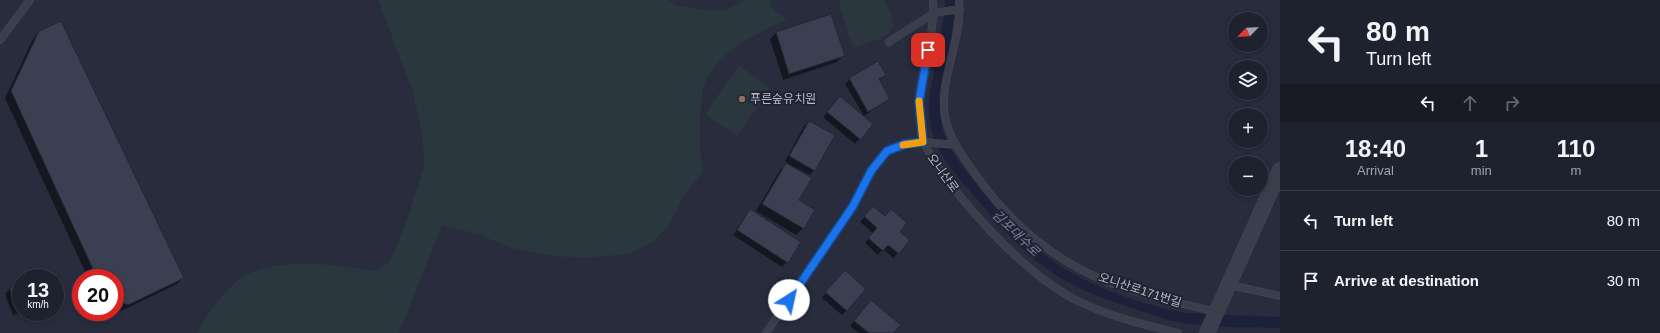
<!DOCTYPE html>
<meta charset="utf-8">
<style>
:root{--surface:#1e212e;--page:#262936;--text:#f1f3f6;--muted:#a1a3aa;--line:#3c3e4a}
body{margin:0;font-family:Helvetica,"Noto Sans KR",sans-serif;background:var(--page);color:var(--text);height:100vh;display:flex;flex-direction:column;font-size:15px;white-space:nowrap}
*{box-sizing:border-box;margin:0}
p{font-size:13px;color:var(--muted)}
.icon{flex:none;width:22px;height:22px;fill:none;stroke:currentColor;stroke-width:2;stroke-linecap:round;stroke-linejoin:round}
.map{position:relative;flex:1;overflow:hidden}
.drawer{display:flex;flex-direction:column;background:var(--surface);width:380px}
.drawer>*{flex:none}
.banner{background:#1e212e;color:var(--text);overflow:hidden}
.needle{width:26px;rotate:245deg}
.tools{position:absolute;left:1228px;top:12px;display:grid;gap:8px}
.tools a{display:grid;place-items:center;width:40px;height:40px;border-radius:50%;background:var(--surface);box-shadow:0 2px 6px #0003,0 0 0 1px var(--line);font-size:20px}
.speed{position:absolute;left:12px;top:269px;display:flex;gap:8px;font-size:20px;font-weight:700;text-align:center}
.speed>*{display:grid;place-content:center;width:52px;height:52px;border-radius:50%;background:var(--surface);box-shadow:0 2px 6px #0003,0 0 0 1px var(--line);line-height:1}
.speed small{font-size:10px;font-weight:400}
.speed .limit{border:6px solid #d22;background:#fff;color:#111}
.pin{position:absolute;display:grid;place-items:center;width:34px;height:34px;color:#fff;margin:-17px;border-radius:8px;box-shadow:0 2px 6px #0006}
.me{position:absolute;width:44px;margin:-22px;rotate:35deg;stroke-linejoin:round;filter:drop-shadow(0 0 3px #0008)}
.turn{display:flex;align-items:center;gap:14px;height:84px;padding:0 20px;font-size:18px}
.turn .icon{width:52px;height:52px;stroke-width:2.5}
.turn b{display:block;font-size:28px;line-height:34px}
.lanes{display:flex;align-items:center;height:38px;padding:0 20px;background:#0003;justify-content:center;gap:20px;direction:ltr}
.lanes .off{opacity:.35}
.eta{display:flex;justify-content:space-evenly;align-items:center;height:68px;text-align:center}
.eta b{font-size:24px;font-weight:700;line-height:28px}
ul{padding:0;list-style:none}
li{display:flex;align-items:center;gap:12px;height:60px;padding:0 20px;border-top:1px solid var(--line)}
li div{flex:1}
li b{display:block;font-size:15px}
li em{font-style:normal}
main{display:flex;flex:1;min-height:0}
.map>svg:first-child{display:block}
</style>
<main>
<div class="map">
<svg width="1280" height="333" viewBox="0 0 1280 333">
<rect width="100%" height="100%" fill="#282c3d"/>
<path fill="#2a373e" d="M 378,0 L 668,0 L 675,5 L 703,10 L 725,11 L 745,0 L 770,0 C 771,11 779,14 788,19 C 758,34 716,51 704,86 C 701,97 701,109 700,120 C 700,138 699,154 703,172 L 688,189 L 668,226 L 653,242 L 630,254 L 584,258 L 553,256 L 512,248 L 477,234 L 442,225 L 399,333 L 197,333 C 206,316 228,284 246,275 C 285,256 334,265 375,271 L 390,262 L 405,226 L 424,167 L 423,141 L 413,92 Z
M 840,0 L 884,0 C 907,36 881,38 853,48 L 840,8 Z
M 739,65 L 770,88 L 737,136 L 705,114 Z"/>
<path fill="#1c213a" d="M 945,0 L 955,0 C 954,17 952,34 949,51 C 944,74 937,96 941,120 C 945,147 961,164 977,185 C 996,209 1017,234 1042,253 C 1082,285 1136,303 1186,313 L 1280,317 L 1280,328 C 1250,327 1219,328 1189,324 C 1172,322 1154,315 1137,310 C 1110,301 1084,292 1059,277 C 1026,257 999,225 974,196 C 947,164 926,142 929,98 L 944,15 Z"/>
<path fill="#0007" d="M 40,32 L 183,278 L 177,284 L 121,311 L 115,309 L 115,278 L 88,278 L 5,98 L 33,39 Z
M 776,33 L 843,56 L 837,62 L 783,80 L 770,39 Z
M 885,75 L 878,81 L 889,99 L 864,116 L 845,84 L 850,79 Z
M 840,97 L 872,124 L 855,144 L 823,117 Z
M 809,122 L 814,170 L 810,175 L 791,165 L 790,166 L 797,201 L 813,210 L 803,228 L 796,235 L 756,211 L 780,170 L 788,163 L 785,161 L 804,126 Z
M 750,210 L 787,262 L 782,267 L 733,235 Z
M 891,210 L 899,232 L 898,253 L 893,258 L 883,249 L 878,255 L 865,243 L 873,233 L 860,222 L 869,212 L 884,217 Z
M 840,276 L 865,289 L 842,315 L 822,298 Z
M 21,285 L 21,312 L 23,312 L 13,315 L 5,294 L 10,289 Z
M 867,306 L 893,333 L 859,333 L 850,326 Z"/>
<path fill="#3a3f52" stroke="#222634" d="M 831,14 L 845,56 L 789,74 L 776,32 Z
M 61,21 L 184,278 L 128,305 L 115,300 L 115,278 L 97,278 L 11,91 L 39,31 Z
M 878,61 L 886,75 L 879,79 L 890,99 L 868,112 L 849,78 Z
M 840,96 L 873,124 L 861,140 L 827,112 Z
M 809,121 L 835,135 L 815,171 L 789,156 Z
M 786,163 L 812,178 L 799,200 L 815,210 L 804,229 L 762,204 Z
M 873,206 L 885,216 L 891,209 L 907,223 L 900,232 L 910,240 L 899,254 L 888,245 L 883,251 L 868,238 L 877,228 L 864,216 Z
M 750,209 L 801,242 L 788,263 L 737,230 Z
M 845,270 L 866,289 L 847,311 L 825,292 Z
M 21,284 L 21,310 L 17,311 L 10,288 Z
M 871,300 L 901,325 L 894,333 L 869,333 L 854,321 Z"/>
<g fill="none" stroke-linecap="round" stroke-linejoin="round">
<defs>
<path id="lane" d="M 933,0 C 935,30 925,60 920,89 C 917,107 921,125 923,142 L 956,145
M 959,0 C 963,38 938,82 945,116 C 949,139 963,157 976,175 C 1009,222 1054,261 1108,282 C 1142,295 1180,303 1216,312
M 0,40 L 30,0
M 889,42 L 934,13 L 960,9
M 1230,285 L 1280,296
M 766,333 C 795,291 825,250 852,207 C 862,192 873,160 888,151 C 898,144 911,143 923,142 C 953,196 1024,275 1080,302 C 1111,317 1145,325 1178,333"/>
<path id="street" d="M 1207,333 L 1280,170"/>
</defs>
<use href="#lane" stroke="#454856" stroke-width="8"/>
<use href="#street" stroke="#454856" stroke-width="16"/>
<use href="#lane" stroke="#3b3f4d" stroke-width="7"/>
<use href="#street" stroke="#3b3f4d" stroke-width="15"/>
</g>
<g fill="none" stroke-linecap="round" stroke-linejoin="round">
<defs>
<path id="route" d="M 789,300 L 853,206 L 871,171 L 887,151 L 905,144 L 923,142 L 919,102 L 928,50"/>
</defs>
<use href="#route" stroke="#114b97" stroke-width="10"/>
<use href="#route" stroke="#1a73e8" stroke-width="7"/>
<path stroke="#f59e0b" stroke-width="7" d="M 903,145 L 923,142 L 919,101"/>
</g>
<circle fill="#8d6e63" stroke="#202432" stroke-width="1.5" cx="742" cy="99" r="4"/>
<g text-anchor="middle" dominant-baseline="central" stroke-width="4" stroke-linejoin="round" paint-order="stroke">
<g font-size="12" fill="#b8bac8" stroke="#202432" text-anchor="start">
<text x="750" y="99">푸른숲유치원</text>
</g>
<g font-size="12" fill="#b8bac8" stroke="#202432">
<text transform="translate(943 173) rotate(54)">오니산로</text>
<text transform="translate(1140 290) rotate(18)">오니산로171번길</text>
</g>
<g font-size="13" font-style="italic" fill="#757ea3" stroke="#202432">
<text transform="translate(1016 233) rotate(44)">김포대수로</text>
</g>
</g>
</svg>
<div class="tools">
<a><svg class="needle" viewBox="-14 -14 28 28"><path d="M0-13l5 13h-10z" fill="#e53935"/><path d="M0 13l5-13h-10z" fill="#a1a3aa"/></svg></a>
<a><svg class="icon" aria-label="layers" viewBox="0 0 24 24"><path d="M12 4l9 5-9 5-9-5zM3 14l9 5 9-5"/></svg></a>
<a>+</a>
<a>−</a>
</div>
<div class="speed"><div>13<small>km/h</small></div><div class="limit">20</div></div>
<div class="pin" style="left:928px;top:50px;background:#d93025"><svg class="icon" aria-label="arrive" viewBox="0 0 24 24"><path d="M6 21V4h12l-3 4 3 4H6"/></svg></div>
<svg class="me" style="left:789px;top:300px" viewBox="-20 -20 40 40"><circle r="19" fill="#fff"/><path d="M0-13L10 11 0 6-10 11z" fill="#1a73e8"/></svg>
</div>
<section class="drawer">
<div class="banner">
<div class="turn"><svg class="icon" aria-label="left" viewBox="0 0 24 24"><path d="M17 20v-9H6M10 6l-5 5 5 5"/></svg><div><b>80 m</b>Turn left</div></div>
<div class="lanes"><svg class="icon" aria-label="left" viewBox="0 0 24 24"><path d="M17 20v-9H6M10 6l-5 5 5 5"/></svg><svg class="icon off" aria-label="ahead" viewBox="0 0 24 24"><path d="M12 20V5M6 11l6-6 6 6"/></svg><svg class="icon off" aria-label="right" viewBox="0 0 24 24"><path d="M7 20v-9h11M14 6l5 5-5 5"/></svg></div>
</div>
<div class="eta">
<div><b>18:40</b><p>Arrival</p></div>
<div><b>1</b><p>min</p></div>
<div><b>110</b><p>m</p></div>
</div>
<ul>
<li><svg class="icon" aria-label="left" viewBox="0 0 24 24"><path d="M17 20v-9H6M10 6l-5 5 5 5"/></svg><div><b>Turn left</b></div><em>80 m</em></li>
<li><svg class="icon" aria-label="arrive" viewBox="0 0 24 24"><path d="M6 21V4h12l-3 4 3 4H6"/></svg><div><b>Arrive at destination</b></div><em>30 m</em></li>
</ul>
</section>
</main>
